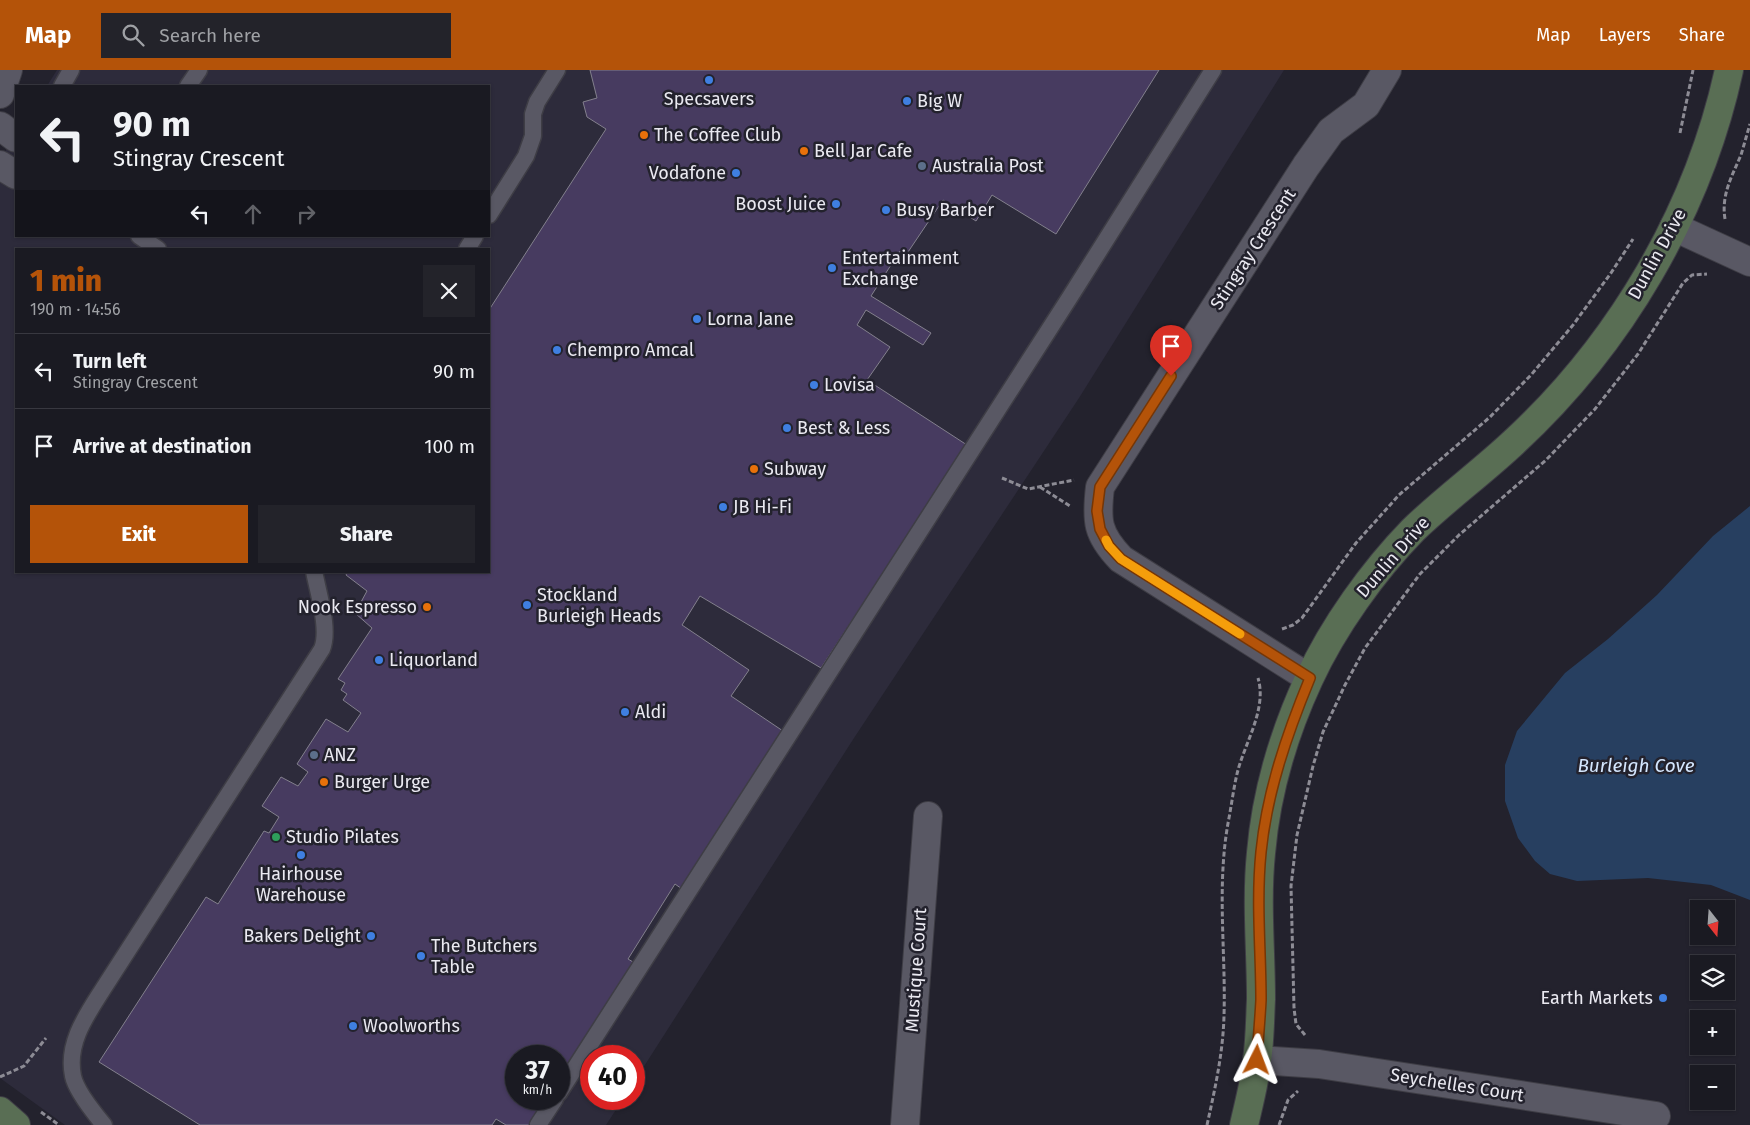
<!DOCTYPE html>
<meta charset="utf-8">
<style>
:root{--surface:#1a1a22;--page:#23232a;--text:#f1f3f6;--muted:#9fa1a5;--line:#383840;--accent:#b45309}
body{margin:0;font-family:"Fira Sans",sans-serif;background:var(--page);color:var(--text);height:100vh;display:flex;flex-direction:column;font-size:19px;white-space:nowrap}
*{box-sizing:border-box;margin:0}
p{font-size:16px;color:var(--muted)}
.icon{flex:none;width:28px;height:28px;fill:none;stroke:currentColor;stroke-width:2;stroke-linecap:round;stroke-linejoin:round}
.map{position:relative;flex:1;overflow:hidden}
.side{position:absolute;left:15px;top:178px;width:475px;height:325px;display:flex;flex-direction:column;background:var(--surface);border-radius:0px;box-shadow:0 1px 4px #0004,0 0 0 1px var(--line)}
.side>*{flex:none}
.top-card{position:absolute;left:15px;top:15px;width:475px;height:152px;border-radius:0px;box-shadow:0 1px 4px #0004,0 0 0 1px var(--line);background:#1a1a22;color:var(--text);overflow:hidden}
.needle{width:32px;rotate:163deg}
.tools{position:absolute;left:1690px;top:830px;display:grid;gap:10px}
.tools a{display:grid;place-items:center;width:45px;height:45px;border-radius:0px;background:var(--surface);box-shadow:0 1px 4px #0004,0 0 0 1px var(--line);font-size:25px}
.speed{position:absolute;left:505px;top:975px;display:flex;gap:10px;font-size:25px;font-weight:700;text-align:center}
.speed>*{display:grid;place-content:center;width:65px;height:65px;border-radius:50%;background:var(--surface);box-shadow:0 1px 4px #0004,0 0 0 1px var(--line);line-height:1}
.speed small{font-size:12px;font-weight:400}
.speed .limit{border:8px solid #d22;background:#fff;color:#111}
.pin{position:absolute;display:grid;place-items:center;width:42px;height:42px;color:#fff;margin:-51px -21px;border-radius:50% 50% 50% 0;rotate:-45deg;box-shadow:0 0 5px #0007}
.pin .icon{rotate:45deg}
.me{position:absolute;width:55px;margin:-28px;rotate:3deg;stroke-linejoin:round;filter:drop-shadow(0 0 4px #0008)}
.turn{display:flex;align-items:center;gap:18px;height:105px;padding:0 15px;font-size:22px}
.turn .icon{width:65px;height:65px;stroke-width:2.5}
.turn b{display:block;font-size:35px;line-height:42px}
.lanes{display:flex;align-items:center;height:48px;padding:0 15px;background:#0003;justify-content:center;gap:25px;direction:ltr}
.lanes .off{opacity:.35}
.round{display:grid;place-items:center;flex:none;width:52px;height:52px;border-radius:0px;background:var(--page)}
.headline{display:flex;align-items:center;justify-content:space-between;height:85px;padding:0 15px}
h1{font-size:30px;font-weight:800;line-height:38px;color:var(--accent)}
.action{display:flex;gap:10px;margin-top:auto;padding:10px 15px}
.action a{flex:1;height:58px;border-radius:0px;background:var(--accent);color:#fff;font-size:20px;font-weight:800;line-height:58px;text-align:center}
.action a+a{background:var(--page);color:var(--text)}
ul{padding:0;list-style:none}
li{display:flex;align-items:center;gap:15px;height:75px;padding:0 15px;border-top:1px solid var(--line)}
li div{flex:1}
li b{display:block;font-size:19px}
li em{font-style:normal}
header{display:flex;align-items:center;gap:30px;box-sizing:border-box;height:70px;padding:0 25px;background:var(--accent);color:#fff}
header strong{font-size:24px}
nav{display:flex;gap:28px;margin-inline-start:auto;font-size:18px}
.search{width:350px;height:45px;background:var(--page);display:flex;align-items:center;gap:12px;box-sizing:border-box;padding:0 18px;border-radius:0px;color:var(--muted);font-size:19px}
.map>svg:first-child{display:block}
</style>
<header>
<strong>Map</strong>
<div class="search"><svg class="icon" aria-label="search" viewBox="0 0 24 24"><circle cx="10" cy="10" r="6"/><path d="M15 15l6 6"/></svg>Search here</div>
<nav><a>Map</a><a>Layers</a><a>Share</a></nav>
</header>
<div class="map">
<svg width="1750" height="1055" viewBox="0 0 1750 1055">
<rect width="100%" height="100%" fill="#23222d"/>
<path fill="#2d2b3b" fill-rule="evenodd" d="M 57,0 L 1284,0 L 1079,328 L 854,668 L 634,1012 L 634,986 L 591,986 L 591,1029 L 623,1029 L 606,1055 L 65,1055 L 0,1008 L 0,90 L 16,64 L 16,166 L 489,166 L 489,16 L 47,16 ZM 16,179 L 489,179 L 489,501 L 16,501 ZM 516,986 L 559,986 L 559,1029 L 516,1029 Z"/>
<path fill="#273f60" d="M 1750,436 L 1750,830 L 1711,815 L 1648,808 L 1577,811 L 1550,804 L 1535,791 L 1518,768 L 1505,731 L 1505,695 L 1517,661 L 1565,603 L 1608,569 L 1657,525 L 1713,466 Z"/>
<path fill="#473b60" stroke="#83808d" d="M 590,0 L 1159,0 L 1056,164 L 992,125 L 976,151 L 943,130 L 906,185 L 900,181 L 871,226 L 931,263 L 923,275 L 866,240 L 857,255 L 890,277 L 867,310 L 967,375 L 821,598 L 700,526 L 682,555 L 749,600 L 731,626 L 783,661 L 682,819 L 675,814 L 628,889 L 633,892 L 559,1010 L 559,986 L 516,986 L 516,1029 L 547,1029 L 530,1055 L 506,1055 L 496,1049 L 492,1055 L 200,1055 L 99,992 L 206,827 L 218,834 L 264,761 L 269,763 L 279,747 L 262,736 L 281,707 L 298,716 L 308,702 L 297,694 L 326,649 L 348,662 L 361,643 L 343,630 L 347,624 L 341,620 L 345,613 L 338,609 L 372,558 L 355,543 L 367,521 L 346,505 L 348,501 L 489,501 L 489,240 L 606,59 L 587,47 L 583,32 L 597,28 Z"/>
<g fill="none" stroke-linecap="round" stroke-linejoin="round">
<defs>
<path id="lane" d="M 62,16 L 71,0
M 188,16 L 199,0
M 489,145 L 526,86 L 533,66 L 533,44 L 537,32 L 557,0
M 139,166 L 158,179
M 467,179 L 475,166
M 559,1023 L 1070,227 L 1213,0
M 104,1055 C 94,1043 76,1021 73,1006 C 66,972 88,943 105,916 L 322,579 C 330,559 318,523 314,501
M 538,1055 L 555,1029"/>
<path id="street" d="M 0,24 L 8,0
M 0,56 L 16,68
M 0,95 L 16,105
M 1674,157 L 1750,192
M 1309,608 L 1121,489 C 1097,464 1096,451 1100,417 L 1306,96 L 1331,61 L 1366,35 L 1387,0
M 1257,990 L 1319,994 L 1656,1046
M 905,1055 L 928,746"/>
<path id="secondary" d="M 0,1041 L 16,1055
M 1244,1055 C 1249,1033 1255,1011 1257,990 C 1260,970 1260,949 1261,929 C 1261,880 1256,832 1261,783 C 1266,724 1284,663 1309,609 C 1333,557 1373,501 1413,460 C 1445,429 1481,403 1514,372 C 1620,274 1698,142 1729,0"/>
</defs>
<use href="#lane" stroke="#3e3d45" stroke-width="19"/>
<use href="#street" stroke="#3e3d45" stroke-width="30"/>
<use href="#secondary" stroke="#3e3d45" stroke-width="30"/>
<path stroke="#8d8c95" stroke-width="3" stroke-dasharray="5 2.5" stroke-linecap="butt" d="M 1680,63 L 1693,0
M 1725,149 C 1721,125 1732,106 1741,85 C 1744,75 1747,64 1750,54
M 1002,408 L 1028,419 L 1074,410
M 1040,417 L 1070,436
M 1282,559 L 1293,555 L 1302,548 L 1356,473 L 1399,425 L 1490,347 L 1531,305 L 1573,255 L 1611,203 L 1633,169
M 1305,965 L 1296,954 L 1294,938 L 1291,816 L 1297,765 L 1313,696 L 1323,662 L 1345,615 L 1365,578 L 1420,504 L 1459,465 L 1546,390 L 1595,339 L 1638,284 L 1683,213 L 1692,205 L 1707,204
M 0,1007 L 24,996 L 46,968
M 41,1042 L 59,1055
M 1207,1055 C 1215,1019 1223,983 1224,946 C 1226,880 1216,814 1229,748 C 1232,732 1234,715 1238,700 C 1246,671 1267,638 1258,608
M 1279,1055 L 1288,1030 L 1298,1021"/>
<use href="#lane" stroke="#595864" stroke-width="16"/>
<use href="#street" stroke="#595864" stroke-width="28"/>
<use href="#secondary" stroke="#596e54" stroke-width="28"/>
</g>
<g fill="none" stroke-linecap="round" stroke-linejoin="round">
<defs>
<path id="route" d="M 1171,306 L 1100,417 L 1097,441 L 1100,459 L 1109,476 L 1121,489 L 1310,608 C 1287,664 1267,722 1261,782 C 1256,832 1261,881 1261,930 C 1260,950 1258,970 1257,990"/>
</defs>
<use href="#route" stroke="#753606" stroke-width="12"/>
<use href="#route" stroke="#b45309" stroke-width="9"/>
<path stroke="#f59e0b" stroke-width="9" d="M 1106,470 L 1109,476 L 1121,489 L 1240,564"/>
</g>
<g fill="#3f7fe0" stroke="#23222d" stroke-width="2">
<circle cx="709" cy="10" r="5"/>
<circle cx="907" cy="31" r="5"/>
<circle cx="736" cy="103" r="5"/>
<circle cx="836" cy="134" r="5"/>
<circle cx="886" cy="140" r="5"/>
<circle cx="832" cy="198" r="5"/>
<circle cx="697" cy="249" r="5"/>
<circle cx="557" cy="280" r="5"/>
<circle cx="814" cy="315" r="5"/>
<circle cx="787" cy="358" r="5"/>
<circle cx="723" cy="437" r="5"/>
<circle cx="527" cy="535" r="5"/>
<circle cx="379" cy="590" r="5"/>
<circle cx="625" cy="642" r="5"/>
<circle cx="301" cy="785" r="5"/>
<circle cx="371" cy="866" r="5"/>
<circle cx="421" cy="886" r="5"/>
<circle cx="1663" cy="928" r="5"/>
<circle cx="353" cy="956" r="5"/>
</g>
<g fill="#e8710a" stroke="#23222d" stroke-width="2">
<circle cx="644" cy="65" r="5"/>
<circle cx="804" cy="81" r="5"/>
<circle cx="754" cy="399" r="5"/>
<circle cx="427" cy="537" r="5"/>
<circle cx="324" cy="712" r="5"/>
</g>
<g fill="#5c6f8a" stroke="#23222d" stroke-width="2">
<circle cx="922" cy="96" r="5"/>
<circle cx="314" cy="685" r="5"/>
</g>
<circle fill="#2e9e5b" stroke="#23222d" stroke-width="2" cx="276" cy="767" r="5"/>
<g text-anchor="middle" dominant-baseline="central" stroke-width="5" stroke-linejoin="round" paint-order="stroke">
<g font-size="18" fill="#eae9f1" stroke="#23222d" text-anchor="start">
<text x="709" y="29" text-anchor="middle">Specsavers</text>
<text x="917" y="31">Big W</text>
<text x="654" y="65">The Coffee Club</text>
<text x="814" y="81">Bell Jar Cafe</text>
<text x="932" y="96">Australia Post</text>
<text x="726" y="103" text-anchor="end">Vodafone</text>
<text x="826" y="134" text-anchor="end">Boost Juice</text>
<text x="896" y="140">Busy Barber</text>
<text x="842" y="188">Entertainment<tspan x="842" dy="21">Exchange</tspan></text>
<text x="707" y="249">Lorna Jane</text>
<text x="567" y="280">Chempro Amcal</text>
<text x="824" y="315">Lovisa</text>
<text x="797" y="358">Best &amp; Less</text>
<text x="764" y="399">Subway</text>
<text x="733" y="437">JB Hi-Fi</text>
<text x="537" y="525">Stockland<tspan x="537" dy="21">Burleigh Heads</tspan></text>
<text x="417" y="537" text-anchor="end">Nook Espresso</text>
<text x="389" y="590">Liquorland</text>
<text x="635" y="642">Aldi</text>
<text x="324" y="685">ANZ</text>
<text x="334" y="712">Burger Urge</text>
<text x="286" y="767">Studio Pilates</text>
<text x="301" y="804" text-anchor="middle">Hairhouse<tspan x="301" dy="21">Warehouse</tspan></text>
<text x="361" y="866" text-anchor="end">Bakers Delight</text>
<text x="431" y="876">The Butchers<tspan x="431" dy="21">Table</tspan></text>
<text x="1653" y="928" text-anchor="end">Earth Markets</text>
<text x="363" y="956">Woolworths</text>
</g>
<g font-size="18" fill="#eae9f1" stroke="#23222d">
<text transform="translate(1253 179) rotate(-57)">Stingray Crescent</text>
<text transform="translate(1657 184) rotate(-61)">Dunlin Drive</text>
<text transform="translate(1393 487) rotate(-49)">Dunlin Drive</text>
<text transform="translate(916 900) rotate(-86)">Mustique Court</text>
<text transform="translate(1457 1015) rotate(9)">Seychelles Court</text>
</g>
<g font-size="19" font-style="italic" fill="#d4e6fe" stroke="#23222d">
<text x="1636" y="695">Burleigh Cove</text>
</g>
</g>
</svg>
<div class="tools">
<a><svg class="needle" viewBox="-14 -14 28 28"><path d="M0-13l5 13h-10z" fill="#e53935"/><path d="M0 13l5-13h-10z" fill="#9fa1a5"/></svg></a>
<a><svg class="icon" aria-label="layers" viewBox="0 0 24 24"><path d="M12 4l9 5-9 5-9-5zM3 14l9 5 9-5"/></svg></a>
<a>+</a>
<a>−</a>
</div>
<div class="speed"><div>37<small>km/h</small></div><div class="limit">40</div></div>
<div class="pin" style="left:1171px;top:306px;background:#d93025"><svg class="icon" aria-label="arrive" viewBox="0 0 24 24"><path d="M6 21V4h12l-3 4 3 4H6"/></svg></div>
<svg class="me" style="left:1257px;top:990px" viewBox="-20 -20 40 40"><path d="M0-17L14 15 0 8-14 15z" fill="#b45309" stroke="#fff" stroke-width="4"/></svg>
<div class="top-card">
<div class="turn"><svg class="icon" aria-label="left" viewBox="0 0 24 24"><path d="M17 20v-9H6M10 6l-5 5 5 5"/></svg><div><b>90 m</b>Stingray Crescent</div></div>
<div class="lanes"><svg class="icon" aria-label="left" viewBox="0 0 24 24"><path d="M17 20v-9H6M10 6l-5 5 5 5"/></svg><svg class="icon off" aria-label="ahead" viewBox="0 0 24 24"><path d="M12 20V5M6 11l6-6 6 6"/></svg><svg class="icon off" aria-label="right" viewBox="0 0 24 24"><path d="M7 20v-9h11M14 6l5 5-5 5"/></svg></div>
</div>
<section class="side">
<div class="headline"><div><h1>1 min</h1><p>190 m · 14:56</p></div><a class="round"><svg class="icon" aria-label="close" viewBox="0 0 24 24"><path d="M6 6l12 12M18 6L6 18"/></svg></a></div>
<ul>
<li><svg class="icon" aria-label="left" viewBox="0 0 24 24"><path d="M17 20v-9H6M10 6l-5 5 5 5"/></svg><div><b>Turn left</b><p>Stingray Crescent</p></div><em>90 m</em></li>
<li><svg class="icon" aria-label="arrive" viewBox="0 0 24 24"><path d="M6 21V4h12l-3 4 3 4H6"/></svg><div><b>Arrive at destination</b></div><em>100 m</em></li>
</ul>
<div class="action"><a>Exit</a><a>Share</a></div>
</section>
</div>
